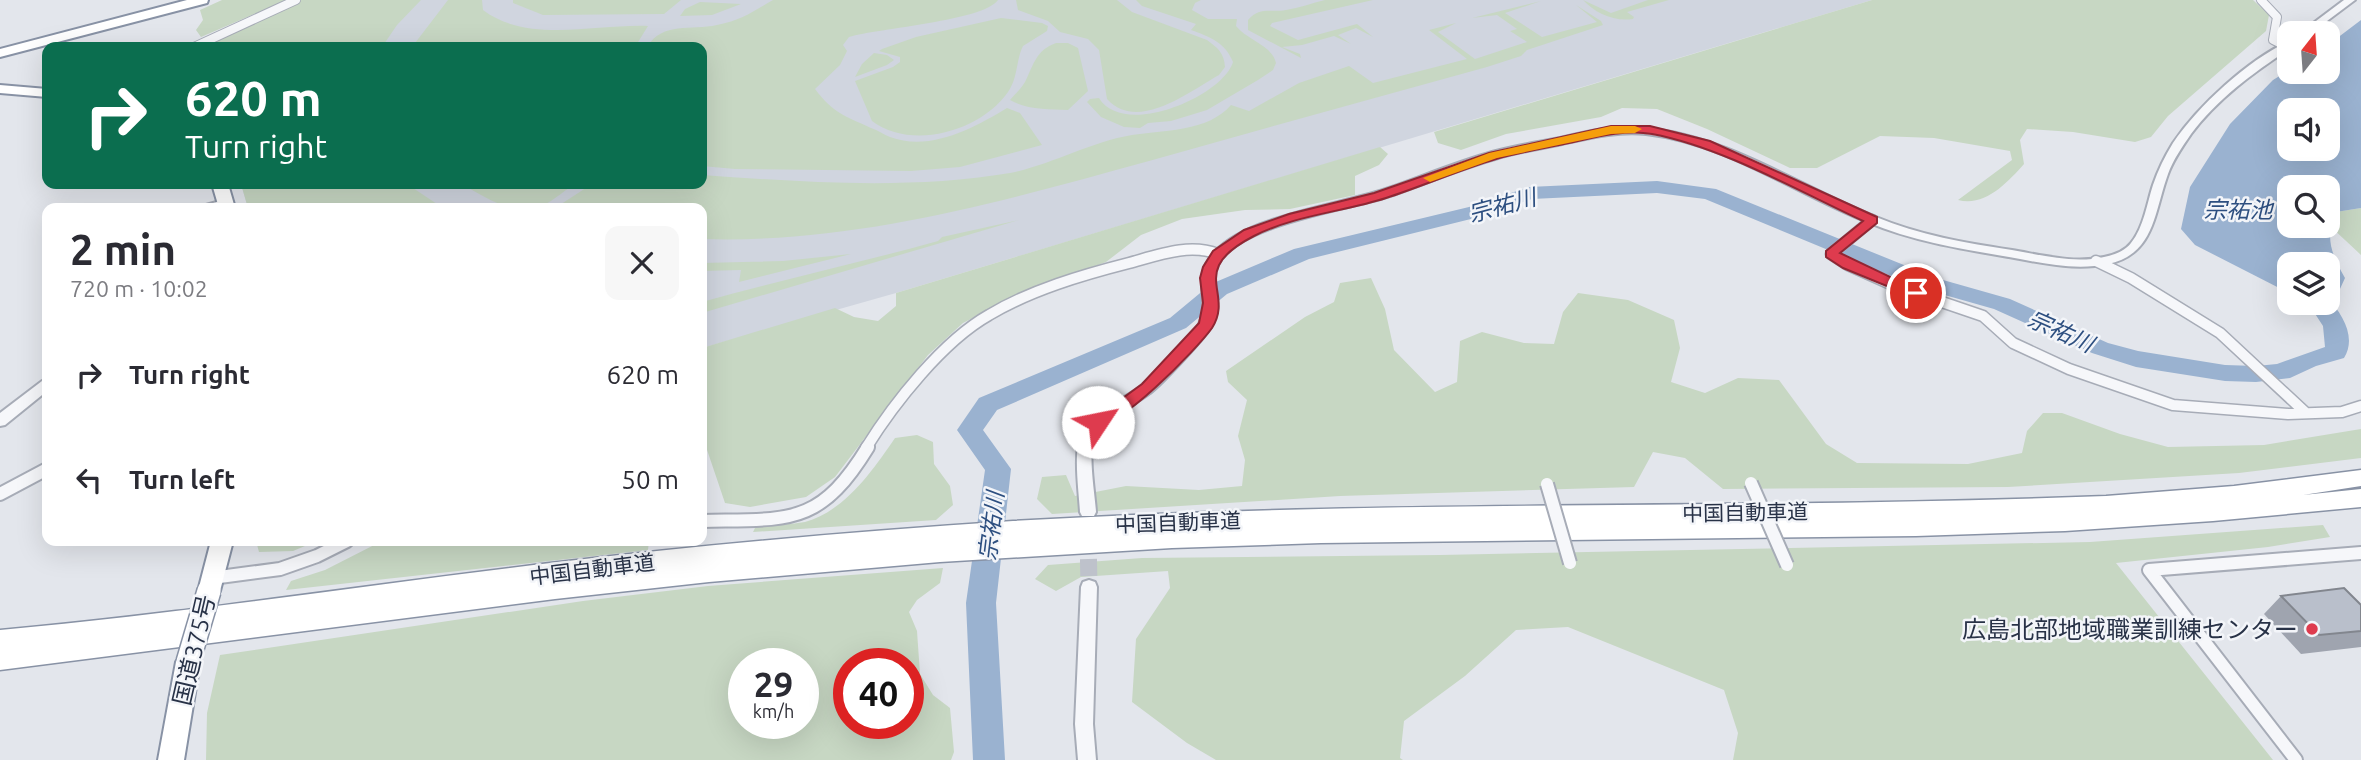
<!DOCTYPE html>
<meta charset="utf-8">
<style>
:root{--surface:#fff;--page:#f7f7f7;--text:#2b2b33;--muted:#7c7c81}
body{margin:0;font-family:Ubuntu,"Noto Sans JP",sans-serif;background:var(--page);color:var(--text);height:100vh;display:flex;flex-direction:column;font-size:26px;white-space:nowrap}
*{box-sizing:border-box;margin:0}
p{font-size:23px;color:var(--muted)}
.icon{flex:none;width:38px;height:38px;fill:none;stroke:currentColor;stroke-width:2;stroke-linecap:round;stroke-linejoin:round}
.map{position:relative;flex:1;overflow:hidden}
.panel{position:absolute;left:42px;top:203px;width:665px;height:343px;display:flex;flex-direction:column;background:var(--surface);border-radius:14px;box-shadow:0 7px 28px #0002}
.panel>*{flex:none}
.hud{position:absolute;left:42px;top:42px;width:665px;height:147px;border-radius:14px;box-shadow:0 7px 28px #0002;background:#0b6e4f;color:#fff;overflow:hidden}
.needle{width:46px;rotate:17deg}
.fabs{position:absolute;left:2277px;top:21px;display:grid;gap:14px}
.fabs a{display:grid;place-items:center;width:63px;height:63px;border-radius:14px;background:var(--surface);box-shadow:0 7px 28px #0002;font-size:35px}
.speed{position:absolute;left:728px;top:648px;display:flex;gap:14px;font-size:35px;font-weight:700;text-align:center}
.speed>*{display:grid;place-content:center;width:91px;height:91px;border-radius:50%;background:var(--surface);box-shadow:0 7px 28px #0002;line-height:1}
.speed small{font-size:18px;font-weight:400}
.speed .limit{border:10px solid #d22;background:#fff;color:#111}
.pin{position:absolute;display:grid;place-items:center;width:60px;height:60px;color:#fff;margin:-30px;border:4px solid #fff;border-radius:50%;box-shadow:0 2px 7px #0007}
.me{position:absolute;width:77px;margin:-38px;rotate:56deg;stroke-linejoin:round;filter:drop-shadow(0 0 5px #0008)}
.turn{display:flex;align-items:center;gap:24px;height:147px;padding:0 28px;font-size:32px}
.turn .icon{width:91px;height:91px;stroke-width:2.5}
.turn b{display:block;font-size:49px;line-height:60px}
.round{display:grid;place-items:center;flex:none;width:74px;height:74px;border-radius:14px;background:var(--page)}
.summary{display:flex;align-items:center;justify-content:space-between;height:119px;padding:0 28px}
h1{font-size:42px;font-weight:600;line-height:52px}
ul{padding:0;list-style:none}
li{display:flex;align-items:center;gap:21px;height:105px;padding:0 28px}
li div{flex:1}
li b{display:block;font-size:26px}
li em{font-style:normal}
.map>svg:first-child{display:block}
</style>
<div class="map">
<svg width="2361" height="760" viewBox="0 0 2361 760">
<rect width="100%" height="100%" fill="#e3e6ec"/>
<path fill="#d0d5df" d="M 300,0 L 1872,0 L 896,293 L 702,348 L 702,208 L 248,208 L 241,184 L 702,184 L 702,47 L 200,47 Z"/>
<path fill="#c7d7c3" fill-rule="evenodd" d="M 222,0 L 287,0 L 201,37 L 196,30 L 203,20 L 200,10 Z
M 300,0 L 421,0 L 397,25 L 382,47 L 200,47 Z
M 448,0 L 482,0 L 483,10 C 528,44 595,24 648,26 L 635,47 L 412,47 Z
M 513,0 L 681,0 L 664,14 L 543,15 L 513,3 Z
M 773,0 L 998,0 C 983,21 879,28 849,37 L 843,45 L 847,51 L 840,65 L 815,89 C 833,113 845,116 871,128 C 878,130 884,135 890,137 C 930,152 974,128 1007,108 L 1020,113 L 1042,145 L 960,167 L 911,171 L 735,169 L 702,166 L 702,47 L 647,47 C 663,21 691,31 717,25 C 742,20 752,12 773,0 Z
M 1016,0 L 1117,0 L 1132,12 L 1207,40 C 1218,48 1224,53 1225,67 L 1219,75 C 1190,91 1138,133 1107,99 L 1099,50 L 1088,39 L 1060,32 L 1048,21 L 1018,10 Z
M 1136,0 L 1201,0 L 1195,3 L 1192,10 L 1208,19 L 1237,19 L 1236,26 C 1247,40 1272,45 1276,63 L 1273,70 L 1258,80 L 1207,110 L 1171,121 L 1148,123 L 1140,128 L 1124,127 L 1101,117 L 1087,102 L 1090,99 L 1099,98 C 1124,139 1223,96 1233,62 C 1225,42 1210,37 1191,30 L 1196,24 L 1142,6 Z
M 1325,0 L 1373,0 L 1272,23 L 1270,26 L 1298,40 L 1357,24 L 1373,37 L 1356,28 L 1338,35 L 1351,44 L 1334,36 L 1302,45 L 1282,47 L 1300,54 L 1301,58 L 1248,30 L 1248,20 C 1260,6 1271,13 1286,10 C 1299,8 1312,3 1325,0 Z
M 1583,0 L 1611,13 L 1648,0 L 1669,0 L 1627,12 L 1634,17 L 1633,19 C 1614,22 1595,13 1583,0 Z
M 1872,0 L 2253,0 L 2269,15 L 2266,31 L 2168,116 L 2151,137 L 2135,142 L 2073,132 L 2027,129 L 2020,140 L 2024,164 C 2007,183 1985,207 1958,200 L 2012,160 L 2010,151 L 1934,138 L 1880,136 L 1817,168 L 1790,168 L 1707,129 L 1657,109 L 1622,108 L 1601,117 L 1506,134 L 1461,150 L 1438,143 L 1434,132 Z
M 1541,1 L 1505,13 L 1542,37 L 1597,22 L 1576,5 L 1601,21 L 1603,25 L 1527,50 L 1521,56 L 1487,67 C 1374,98 1262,129 1149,161 C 1004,201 854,244 702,239 L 702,208 L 555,208 L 592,184 L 702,184 L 702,175 C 803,182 909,190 1010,173 C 1051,165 1090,142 1132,135 C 1163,130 1208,132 1231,105 L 1249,111 L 1299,83 L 1349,66 L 1373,83 L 1467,59 L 1429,30 L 1456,23 L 1438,32 L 1475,59 L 1527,42 L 1510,31 L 1517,29 L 1497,15 L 1472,18 Z
M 700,2 L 741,4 L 712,15 L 680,16 L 685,9 Z
M 1001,18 L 1042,23 L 1048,26 L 1047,31 L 1023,46 C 1016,60 1018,78 1008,92 C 981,131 912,151 872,121 L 855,81 L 893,67 L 900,62 L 900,57 L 879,51 L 882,49 L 916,37 Z
M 1056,43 L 1068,43 L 1078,48 L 1088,91 L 1068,110 C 1048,109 1028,110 1010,100 C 1015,94 1021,89 1025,82 C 1034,64 1036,50 1056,43 Z
M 874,53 L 887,55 L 894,60 L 887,65 L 855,77 L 862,64 Z
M 1380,147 L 1388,154 L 1379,165 L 1355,176 L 1355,195 L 1290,209 L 1245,210 L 1182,219 L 1141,235 L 1106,262 L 1015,296 L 963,323 L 928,355 L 835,477 L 806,497 L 750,507 L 725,503 L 702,435 L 702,348 L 835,308 L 854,317 L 878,321 L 896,306 L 896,293 Z
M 241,184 L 407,184 L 443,208 L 248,208 Z
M 462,184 L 575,184 C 563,191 549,205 536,208 C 511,215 483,196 462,184 Z
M 2361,208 L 2361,255 L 2330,226 L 2336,212 Z
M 1019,220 L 702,313 L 702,302 C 780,280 859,263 938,241 L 942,237 Z
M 851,254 L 739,282 L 741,270 L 702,271 L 702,263 L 783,261 Z
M 1371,278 L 1385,309 L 1394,350 L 1435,392 L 1457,382 L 1460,341 L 1482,332 L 1524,343 L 1554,344 L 1563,312 L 1578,293 L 1628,300 L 1674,320 L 1680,348 L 1671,382 L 1705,393 L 1738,378 L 1779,380 L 1826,444 L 1857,463 L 1968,464 L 2022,453 L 2027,431 L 2043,413 L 2062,413 L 2120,434 L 2168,447 L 2264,445 L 2361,429 L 2361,458 L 2239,473 L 2008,487 L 1723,489 L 1685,458 L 1653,452 L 1634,487 L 1340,496 L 1052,514 L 1037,499 L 1042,477 L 1066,475 L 1075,496 L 1126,486 L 1199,490 L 1242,486 L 1245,460 L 1238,436 L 1247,400 L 1228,382 L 1226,371 L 1305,317 L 1334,302 L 1340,283 Z
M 917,435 L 933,442 L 934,464 L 950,486 L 953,505 L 936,520 L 753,532 L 756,526 C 771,525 789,525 805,522 C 845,511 873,470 895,438 Z
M 2323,525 L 2330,537 L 2268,547 L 2116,563 L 2273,760 L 1733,760 L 1738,733 L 1724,690 L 1568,627 L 1516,630 L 1465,676 L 1404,721 L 1400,758 L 1403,760 L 1216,760 L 1187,743 L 1132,702 L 1136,639 L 1170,588 L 1168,571 L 1081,577 L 1056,591 L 1035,579 L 1048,565 L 1142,558 L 1440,555 L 2090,542 Z
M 256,541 L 317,541 L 293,551 L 259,552 Z
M 382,541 L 612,542 L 649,541 L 648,550 L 286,590 L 291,581 L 325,570 Z
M 943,568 L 940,583 L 917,600 L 909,612 L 917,631 L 920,674 L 933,695 L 950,708 L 954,752 L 951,760 L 206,760 L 207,713 L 220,655 L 583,601 L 708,586 ZM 744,663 L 803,663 L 803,723 L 744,723 ZM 849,663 L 908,663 L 908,723 L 849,723 Z"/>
<path fill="#9ab2d0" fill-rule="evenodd" d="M 2361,20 L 2361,208 L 2336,212 C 2324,238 2332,255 2345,278 L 2329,313 L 2308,303 L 2328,303 L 2328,264 L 2289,264 L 2289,293 L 2195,245 L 2181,229 L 2190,187 L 2230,124 L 2273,80 L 2289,70 L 2328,72 L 2328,45 ZM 2289,110 L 2328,110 L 2328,149 L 2289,149 ZM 2289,187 L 2328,187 L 2328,226 L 2289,226 Z"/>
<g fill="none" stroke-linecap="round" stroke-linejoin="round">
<path fill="#9ab2d0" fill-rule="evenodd" d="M 1657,181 L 1716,189 L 1936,278 L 2010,299 L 2108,343 L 2138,351 L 2225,365 L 2256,366 L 2277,364 L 2325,347 L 2323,326 L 2308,303 L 2328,303 L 2328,298 C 2342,314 2357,337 2344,358 L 2316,366 L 2290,378 L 2256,382 L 2225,381 L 2136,367 L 2092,353 L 1994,309 L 1920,288 L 1705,199 L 1657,193 L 1532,199 L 1483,216 L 1309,259 L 1227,294 L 1186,328 L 997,410 L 983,430 L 1011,469 L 996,603 L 1005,760 L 973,760 L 966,603 L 985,470 L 957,430 L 979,398 L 1170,318 L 1211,284 L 1294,249 L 1469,207 L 1529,187 Z"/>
<path stroke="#bec2cb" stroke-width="17" stroke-dasharray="17 8" stroke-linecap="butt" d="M 1088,534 L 1089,587"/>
<defs>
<path id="minor-far2" d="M 2261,0 L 2277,17 L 2273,40 L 2285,46
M 194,47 L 296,0"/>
<path id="minor-far1" d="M 1872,220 L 1831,254 L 1848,265 L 1895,286 L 1983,316 L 2013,343 L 2069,369 L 2173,405 L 2288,414 L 2342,412 L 2361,406
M 2096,261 L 2131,278 L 2220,333 L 2306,413
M 866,448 C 894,403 943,341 989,315 C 1031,290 1082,275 1129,263 C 1158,255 1189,243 1218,254"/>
<path id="minor" d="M 0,494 L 47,469
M 702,521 C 789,519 819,527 868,447
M 212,578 L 280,569 L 317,556 L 347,541
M 2296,760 L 2149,570 L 2361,553"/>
<path id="tertiary" d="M 2344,0 L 2355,0 L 2311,33 L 2300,33 Z
M 2289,41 L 2289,49 C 2253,73 2217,99 2191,134 C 2182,147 2173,160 2168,174 C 2154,212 2155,254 2108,264 C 2075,271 2041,263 2009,257 C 1961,249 1912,241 1867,222 C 1794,193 1726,143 1646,134 C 1617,131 1590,138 1562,144 C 1540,149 1516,152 1495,159 C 1460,169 1427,183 1393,195 C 1351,210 1238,223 1218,265 C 1208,284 1222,306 1212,325 C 1208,335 1160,386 1150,393 C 1135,405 1103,419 1095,435 C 1087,451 1095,494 1096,512 L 1094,516 L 1082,516 L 1080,512 C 1079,492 1073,453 1081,435 C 1090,412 1122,401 1141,386 C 1150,379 1195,333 1199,324 C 1209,305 1196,283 1206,264 C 1231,216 1340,206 1389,188 C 1423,176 1457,162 1492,152 C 1514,146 1537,142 1560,138 C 1589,131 1615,125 1645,128 C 1729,136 1800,187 1876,217 C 1919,235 1966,243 2012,250 C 2042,255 2074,264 2104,257 C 2114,255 2125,251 2131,243 C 2144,227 2147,203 2153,185 C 2158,170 2165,156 2173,143 C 2198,106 2248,60 2289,41 Z
M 227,199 L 231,200 L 231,206 L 222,208 L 204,208 L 206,205 Z
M 47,379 L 47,391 L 5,425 L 0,426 L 0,413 L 42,381 Z
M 1089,580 L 1095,582 L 1097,587 L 1093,724 L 1096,760 L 1078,760 L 1075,724 L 1081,587 L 1083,582 Z"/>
<path id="trunk" d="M 187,0 L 208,0 L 207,3 L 0,57 L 0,49 Z
M 0,85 L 47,89 L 47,97 L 0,93 Z
M 212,184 L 228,184 L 235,208 L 219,208 Z
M 211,541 L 233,541 L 220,591 L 217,597 L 209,600 L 201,597 L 198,591 Z
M 188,652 L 196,655 L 200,662 L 184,760 L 158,760 L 176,662 L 180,655 Z"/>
<path id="motorway" d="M 2361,470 L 2361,486 L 2303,495 L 2361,489 L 2361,507 L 2213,521 L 2065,531 L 1916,536 L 1321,543 L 1172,548 L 940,562 L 709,582 L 555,599 L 0,670 L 0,630 C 187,613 372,584 559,562 C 710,544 861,531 1013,521 C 1377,499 1742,510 2106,496 L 2234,486 Z"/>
</defs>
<use href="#minor-far2" stroke="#a7acb7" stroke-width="10"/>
<use href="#minor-far1" stroke="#a7acb7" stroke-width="13"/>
<use href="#minor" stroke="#a7acb7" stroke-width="16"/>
<use href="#tertiary" stroke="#a7acb7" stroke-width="4"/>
<use href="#trunk" stroke="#8892a5" stroke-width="4"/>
<use href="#motorway" stroke="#8892a5" stroke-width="3"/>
<use href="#minor-far2" stroke="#f6f7fa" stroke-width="8"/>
<use href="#minor-far1" stroke="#f6f7fa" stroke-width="10"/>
<use href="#minor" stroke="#f6f7fa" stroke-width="12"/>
<use href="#tertiary" fill="#f6f7fa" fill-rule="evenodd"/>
<use href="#trunk" fill="#fff" fill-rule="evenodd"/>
<use href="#motorway" fill="#fff" fill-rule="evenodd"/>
<defs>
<path id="minor-bridge" d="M 1751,483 L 1787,565
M 1547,484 L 1570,563"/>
<path id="trunk-bridge" d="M 188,662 L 209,591"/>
</defs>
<use href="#minor-bridge" stroke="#a7acb7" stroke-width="16" stroke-linecap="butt"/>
<use href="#trunk-bridge" stroke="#8892a5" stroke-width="26" stroke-linecap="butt"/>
<use href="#minor-bridge" stroke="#f6f7fa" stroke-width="12"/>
<use href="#trunk-bridge" stroke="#fff" stroke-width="23"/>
</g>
<path fill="#9fa4af" d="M 2281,596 L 2361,605 L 2361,647 L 2301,654 L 2264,614 Z"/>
<path fill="#b9bfcb" stroke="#82868e" stroke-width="2" d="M 2344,588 L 2361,605 L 2361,631 L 2319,635 L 2281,596 Z"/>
<path fill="#de3b4e" stroke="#902633" stroke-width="2" d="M 1611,126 L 1650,126 L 1710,141 L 1877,217 L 1877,223 L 1840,253 L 1924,293 L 1916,298 L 1911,296 L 1843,268 L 1826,257 L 1826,251 L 1863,221 C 1798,191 1722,147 1652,134 C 1625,129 1596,137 1569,143 C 1545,148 1520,152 1496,159 C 1459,170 1423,186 1386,198 C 1343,212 1295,215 1254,236 C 1186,271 1235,292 1212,328 C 1197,349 1116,433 1092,426 L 1090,422 L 1142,384 L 1199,323 L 1203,303 L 1200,278 L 1203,267 L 1213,251 L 1244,230 L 1289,214 L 1374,193 L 1489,153 Z"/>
<path fill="#f59e0b" d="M 1611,126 L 1635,126 L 1642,129 L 1635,133 L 1611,134 L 1497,158 L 1430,182 L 1423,178 L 1489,153 Z"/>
<circle fill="#de3b4e" stroke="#f3f5f9" stroke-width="2.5" cx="2312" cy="629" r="7"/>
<g text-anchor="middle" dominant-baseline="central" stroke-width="5" stroke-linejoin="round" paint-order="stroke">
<g font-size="21" fill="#283247" stroke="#f3f5f9">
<text transform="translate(1745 512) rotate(-1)">中国自動車道</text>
<text transform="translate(1178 522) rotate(-2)">中国自動車道</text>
<text transform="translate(592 569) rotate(-7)">中国自動車道</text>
</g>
<g font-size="23" font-style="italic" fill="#2d4f80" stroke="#f3f5f9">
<text transform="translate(1502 205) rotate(-15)">宗祐川</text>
<text x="2238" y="209">宗祐池</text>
<text transform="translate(2061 331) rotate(24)">宗祐川</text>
<text transform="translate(991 526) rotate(-83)">宗祐川</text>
</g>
<g font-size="24" fill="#283247" stroke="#f3f5f9" text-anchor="end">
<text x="2298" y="629">広島北部地域職業訓練センター</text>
</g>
<g font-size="24" fill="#283247" stroke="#f3f5f9">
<text transform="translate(194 650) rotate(-77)">国道375号</text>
</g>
</g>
</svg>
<div class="fabs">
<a><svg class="needle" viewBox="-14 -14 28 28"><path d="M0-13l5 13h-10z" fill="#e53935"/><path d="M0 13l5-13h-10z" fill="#7c7c81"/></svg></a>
<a><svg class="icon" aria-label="sound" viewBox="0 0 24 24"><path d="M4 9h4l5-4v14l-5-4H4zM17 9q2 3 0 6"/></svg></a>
<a><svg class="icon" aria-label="search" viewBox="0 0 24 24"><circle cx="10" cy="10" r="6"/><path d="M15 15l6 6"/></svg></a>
<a><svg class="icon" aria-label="layers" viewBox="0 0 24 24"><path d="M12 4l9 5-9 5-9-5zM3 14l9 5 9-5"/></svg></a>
</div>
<div class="speed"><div>29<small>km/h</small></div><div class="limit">40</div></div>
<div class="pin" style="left:1916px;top:293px;background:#d93025"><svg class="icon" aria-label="arrive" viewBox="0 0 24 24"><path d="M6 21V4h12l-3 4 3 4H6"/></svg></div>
<svg class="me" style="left:1098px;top:422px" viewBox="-20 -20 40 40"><circle r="19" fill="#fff"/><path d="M0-13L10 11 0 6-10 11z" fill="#de3b4e"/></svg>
<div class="hud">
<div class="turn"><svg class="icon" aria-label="right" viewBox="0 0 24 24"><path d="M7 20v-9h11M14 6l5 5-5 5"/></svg><div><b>620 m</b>Turn right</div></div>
</div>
<section class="panel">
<div class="summary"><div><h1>2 min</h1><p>720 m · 10:02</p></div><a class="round"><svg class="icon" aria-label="close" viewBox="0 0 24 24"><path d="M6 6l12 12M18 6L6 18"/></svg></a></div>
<ul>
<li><svg class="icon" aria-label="right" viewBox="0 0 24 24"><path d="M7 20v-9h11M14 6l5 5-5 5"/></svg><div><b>Turn right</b></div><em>620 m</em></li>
<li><svg class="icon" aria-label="left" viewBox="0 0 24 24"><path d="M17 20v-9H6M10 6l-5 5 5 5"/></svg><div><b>Turn left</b></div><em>50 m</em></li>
</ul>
</section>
</div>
